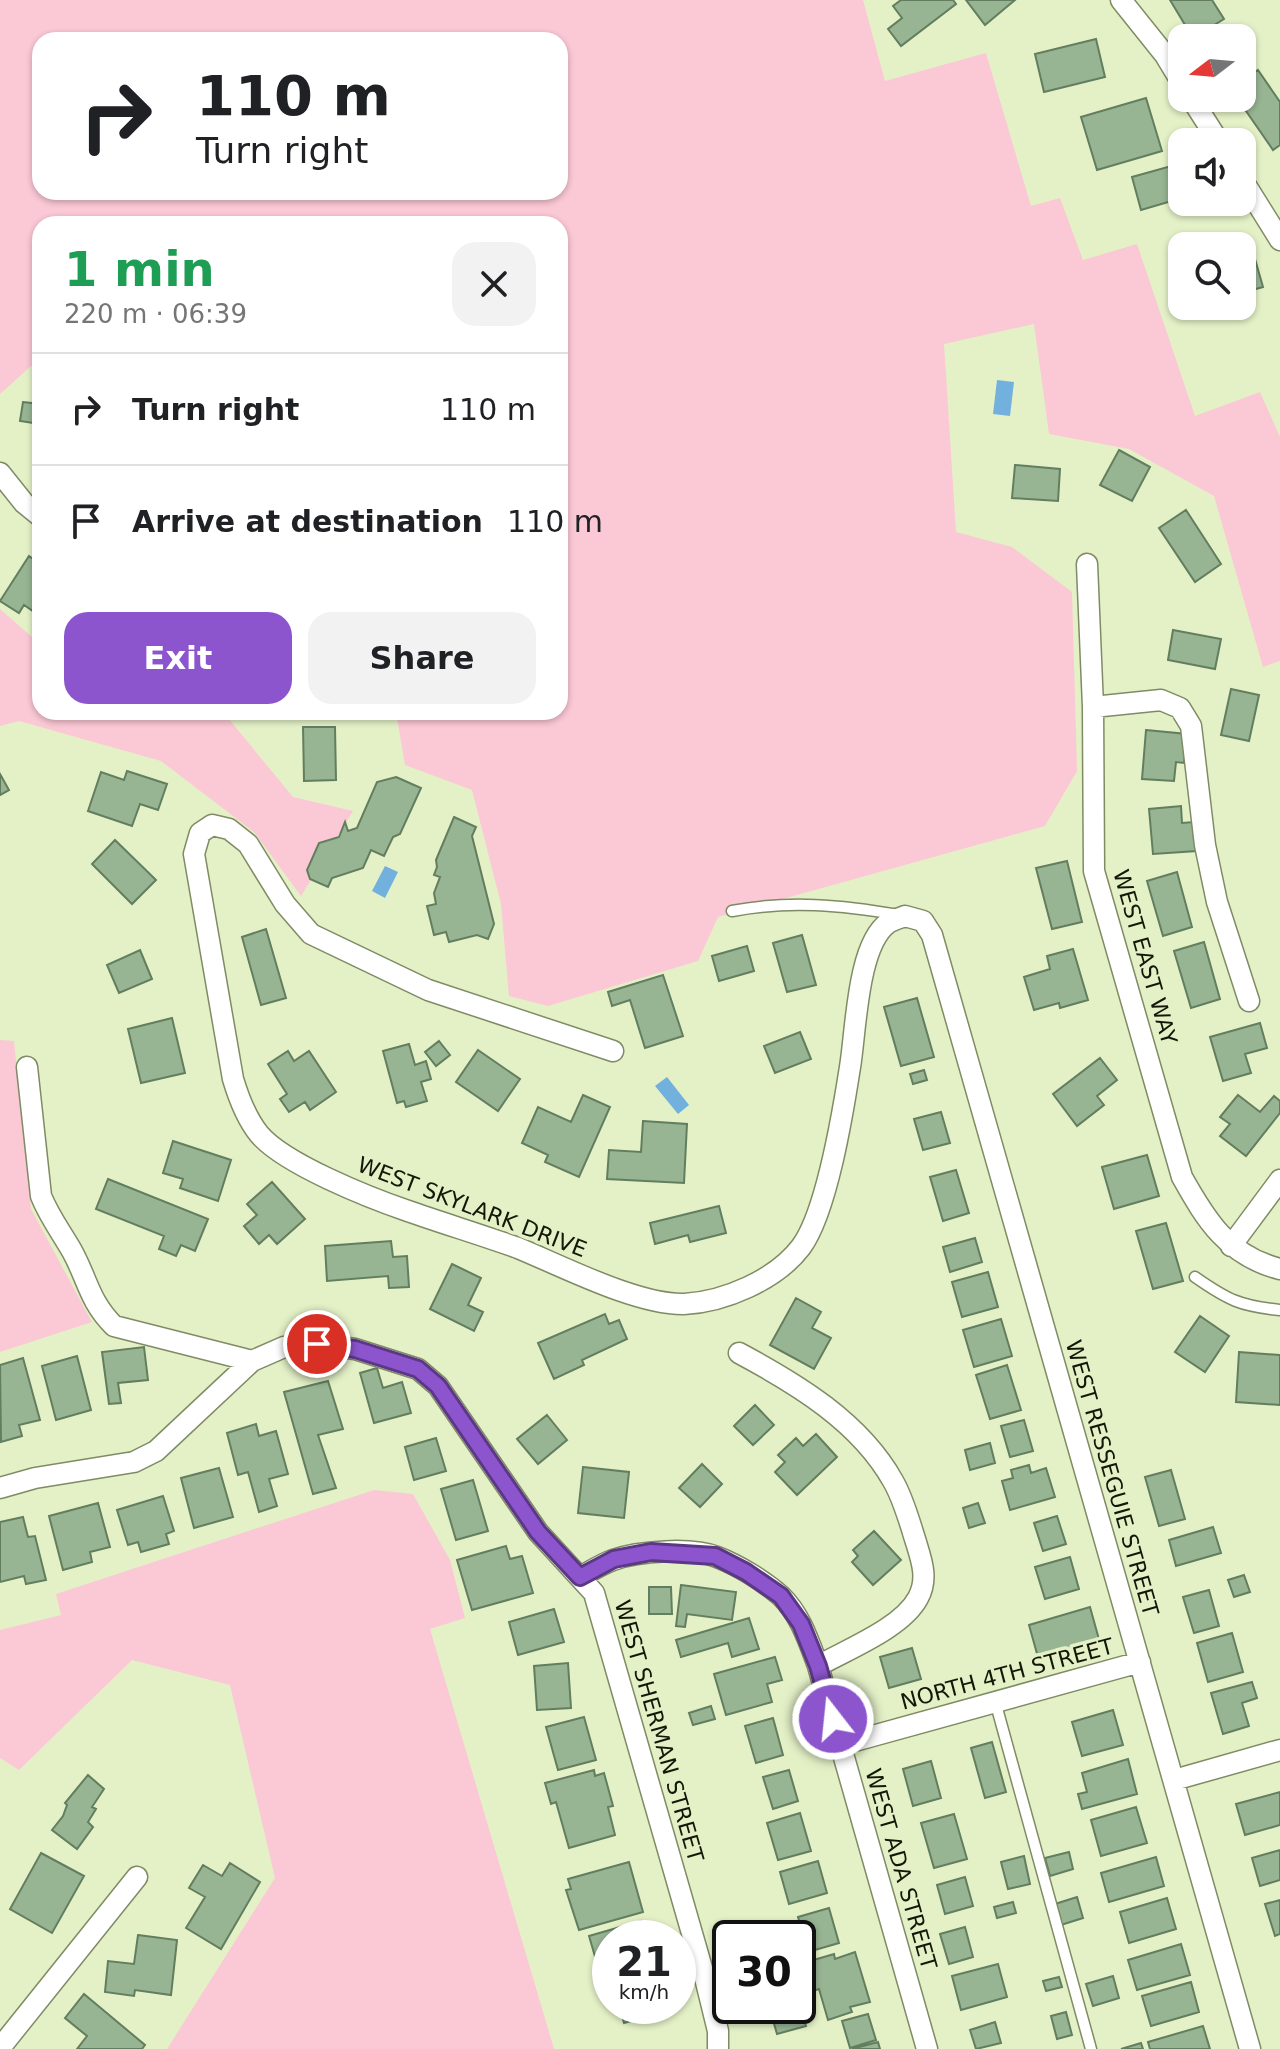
<!DOCTYPE html>
<meta charset="utf-8">
<style>
:root{--surface:#fff;--page:#f2f2f2;--text:#202124;--muted:#757577;--line:#e0e0e0;--accent:#8c55cd}
body{margin:0;font-family:"DejaVu Sans",sans-serif;background:var(--page);color:var(--text);height:100vh;display:flex;flex-direction:column;font-size:30px;white-space:nowrap}
*{box-sizing:border-box;margin:0}
p{font-size:26px;color:var(--muted)}
.icon{flex:none;width:44px;height:44px;fill:none;stroke:currentColor;stroke-width:2;stroke-linecap:round;stroke-linejoin:round}
.map{position:relative;flex:1;overflow:hidden}
.drawer{position:absolute;left:32px;top:216px;width:536px;height:504px;display:flex;flex-direction:column;background:var(--surface);border-radius:24px;box-shadow:0 2px 6px #0004}
.drawer>*{flex:none}
.banner{position:absolute;left:32px;top:32px;width:536px;height:168px;border-radius:24px;box-shadow:0 2px 6px #0004;background:#fff;color:var(--text);overflow:hidden}
.needle{width:52px;rotate:254deg}
.tools{position:absolute;left:1168px;top:24px;display:grid;gap:16px}
.tools a{display:grid;place-items:center;width:88px;height:88px;border-radius:16px;background:var(--surface);box-shadow:0 2px 6px #0004;font-size:40px}
.speed{position:absolute;left:592px;top:1920px;display:flex;gap:16px;font-size:40px;font-weight:700;text-align:center}
.speed>*{display:grid;place-content:center;width:104px;height:104px;border-radius:50%;background:var(--surface);box-shadow:0 2px 6px #0004;line-height:1}
.speed small{font-size:20px;font-weight:400}
.speed .limit{border:4px solid #111;border-radius:12px;background:#fff;color:#111}
.pin{position:absolute;display:grid;place-items:center;width:68px;height:68px;color:#fff;margin:-34px;border:4px solid #fff;border-radius:50%;box-shadow:0 2px 8px #0007}
.me{position:absolute;width:88px;margin:-44px;rotate:344deg;stroke-linejoin:round;filter:drop-shadow(0 0 6px #0008)}
.turn{display:flex;align-items:center;gap:28px;height:168px;padding:0 32px;font-size:36px}
.turn .icon{width:104px;height:104px;stroke-width:2.5}
.turn b{display:block;font-size:56px;line-height:68px}
.round{display:grid;place-items:center;flex:none;width:84px;height:84px;border-radius:24px;background:var(--page)}
.head{display:flex;align-items:center;justify-content:space-between;height:136px;padding:0 32px}
h1{font-size:48px;font-weight:700;line-height:60px;color:#1e9e55}
.primary-button{display:flex;gap:16px;margin-top:auto;padding:16px 32px}
.primary-button a{flex:1;height:92px;border-radius:24px;background:var(--accent);color:#fff;font-size:32px;font-weight:700;line-height:92px;text-align:center}
.primary-button a+a{background:var(--page);color:var(--text)}
ul{padding:0;list-style:none}
li{display:flex;align-items:center;gap:24px;height:112px;padding:0 32px;border-top:2px solid var(--line)}
li div{flex:1}
li b{display:block;font-size:30px}
li em{font-style:normal}
.map>svg:first-child{display:block}
</style>
<div class="map">
<svg width="1280" height="2049" viewBox="0 0 1280 2049">
<rect width="100%" height="100%" fill="#e4f1c7"/>
<path fill="#fbc8d5" fill-rule="evenodd" d="M 0,0 L 863,0 L 885,81 L 986,53 L 1031,206 L 1060,198 L 1083,260 L 1137,244 L 1195,416 L 1260,392 L 1280,437 L 1280,661 L 1263,667 L 1214,496 L 1129,449 L 1049,434 L 1034,324 L 944,344 L 956,532 L 1012,547 L 1072,592 L 1077,771 L 1045,826 L 718,917 L 698,961 L 548,1006 L 509,996 L 501,904 L 472,790 L 405,765 L 396,712 L 560,712 L 560,224 L 40,224 L 40,358 L 0,394 ZM 40,40 L 560,40 L 560,192 L 40,192 Z
M 0,609 L 40,644 L 40,712 L 223,712 L 293,797 L 353,811 L 301,896 L 254,832 L 161,761 L 19,721 L 0,726 Z
M 0,1040 L 14,1041 L 31,1209 L 92,1322 L 0,1352 Z
M 374,1490 L 413,1494 L 450,1560 L 465,1618 L 430,1629 L 554,2049 L 167,2049 L 275,1878 L 230,1685 L 132,1660 L 19,1770 L 0,1758 L 0,1630 L 61,1615 L 56,1594 Z"/>
<path fill="#72b0de" d="M 997,380 L 1014,382 L 1010,416 L 993,414 Z
M 385,866 L 398,872 L 385,898 L 372,891 Z
M 667,1077 L 689,1105 L 678,1114 L 655,1086 Z"/>
<path fill="#97b493" stroke="#627e5e" stroke-width="2" d="M 901,0 L 953,0 L 956,4 L 901,46 L 888,29 L 902,18 L 893,6 Z
M 966,0 L 1015,0 L 985,25 Z
M 1170,0 L 1212,0 L 1224,19 L 1193,38 Z
M 1096,39 L 1105,77 L 1044,92 L 1035,54 Z
M 1258,70 L 1280,102 L 1280,145 L 1273,150 L 1237,98 L 1242,98 L 1242,81 Z
M 1146,98 L 1162,151 L 1097,170 L 1081,117 Z
M 1182,163 L 1182,198 L 1141,210 L 1132,177 Z
M 1221,235 L 1225,246 L 1194,246 L 1193,243 Z
M 1255,259 L 1263,287 L 1242,293 L 1242,263 Z
M 23,402 L 40,404 L 40,424 L 20,421 Z
M 1119,450 L 1150,467 L 1132,501 L 1100,485 Z
M 1015,465 L 1060,469 L 1058,501 L 1012,498 Z
M 1186,510 L 1221,564 L 1195,582 L 1159,528 Z
M 29,556 L 40,564 L 40,616 L 24,605 L 19,613 L 0,601 Z
M 1173,630 L 1221,639 L 1215,669 L 1168,660 Z
M 1231,689 L 1259,695 L 1249,741 L 1221,735 Z
M 303,727 L 335,727 L 336,780 L 304,781 Z
M 1146,730 L 1187,734 L 1184,763 L 1176,762 L 1174,781 L 1142,779 Z
M 127,771 L 167,784 L 158,810 L 140,804 L 132,826 L 88,811 L 101,772 L 124,780 Z
M 0,774 L 9,790 L 0,795 Z
M 396,777 L 421,788 L 400,834 L 393,837 L 384,856 L 371,850 L 363,868 L 332,878 L 328,887 L 310,879 L 307,870 L 319,843 L 339,837 L 345,822 L 348,831 L 357,828 L 377,782 Z
M 1181,806 L 1182,823 L 1194,822 L 1197,851 L 1153,854 L 1149,809 Z
M 454,817 L 476,827 L 472,836 L 494,924 L 488,939 L 477,935 L 449,942 L 446,932 L 434,935 L 427,906 L 436,904 L 434,893 L 440,877 L 434,875 L 437,867 L 436,860 Z
M 115,840 L 156,880 L 132,904 L 92,864 Z
M 1067,861 L 1082,922 L 1052,929 L 1036,868 Z
M 1177,872 L 1192,927 L 1163,936 L 1147,881 Z
M 266,929 L 286,998 L 261,1005 L 242,937 Z
M 802,935 L 816,985 L 787,992 L 773,943 Z
M 1204,942 L 1220,999 L 1191,1008 L 1174,951 Z
M 747,946 L 754,971 L 719,981 L 712,956 Z
M 1073,949 L 1088,1000 L 1060,1008 L 1059,1003 L 1034,1010 L 1024,977 L 1050,969 L 1047,956 Z
M 140,950 L 152,979 L 119,993 L 107,965 Z
M 663,975 L 683,1036 L 645,1048 L 630,1000 L 612,1006 L 608,992 Z
M 917,998 L 934,1057 L 901,1066 L 884,1007 Z
M 172,1018 L 185,1073 L 141,1083 L 128,1029 Z
M 1260,1023 L 1267,1048 L 1245,1054 L 1251,1073 L 1223,1081 L 1210,1037 Z
M 800,1032 L 811,1059 L 775,1073 L 764,1046 Z
M 439,1041 L 450,1055 L 436,1066 L 425,1052 Z
M 409,1044 L 415,1065 L 426,1061 L 431,1079 L 421,1082 L 427,1101 L 406,1107 L 404,1101 L 397,1103 L 383,1051 Z
M 478,1050 L 520,1079 L 498,1111 L 456,1082 Z
M 288,1051 L 294,1061 L 309,1051 L 336,1092 L 310,1110 L 305,1102 L 289,1112 L 280,1099 L 287,1094 L 268,1064 Z
M 1100,1058 L 1117,1080 L 1097,1096 L 1104,1105 L 1077,1126 L 1053,1094 Z
M 924,1070 L 927,1080 L 913,1084 L 910,1074 Z
M 583,1095 L 610,1107 L 579,1177 L 545,1162 L 548,1155 L 522,1143 L 538,1107 L 571,1122 Z
M 1238,1095 L 1260,1112 L 1274,1096 L 1280,1101 L 1280,1113 L 1246,1156 L 1220,1136 L 1230,1124 L 1220,1117 Z
M 941,1112 L 950,1143 L 923,1150 L 914,1119 Z
M 643,1121 L 687,1124 L 684,1183 L 607,1179 L 609,1150 L 641,1152 Z
M 173,1141 L 231,1160 L 218,1201 L 180,1188 L 183,1179 L 163,1173 Z
M 1147,1155 L 1159,1196 L 1114,1209 L 1102,1167 Z
M 956,1170 L 969,1213 L 943,1221 L 930,1177 Z
M 108,1179 L 208,1219 L 195,1251 L 181,1245 L 176,1256 L 159,1249 L 164,1236 L 96,1209 Z
M 272,1182 L 305,1219 L 277,1244 L 269,1235 L 259,1244 L 244,1226 L 257,1215 L 247,1204 Z
M 719,1206 L 726,1233 L 690,1242 L 688,1235 L 655,1244 L 650,1223 Z
M 1166,1223 L 1183,1281 L 1153,1289 L 1136,1231 Z
M 975,1238 L 982,1262 L 950,1272 L 943,1247 Z
M 391,1241 L 393,1257 L 407,1256 L 409,1287 L 389,1288 L 388,1276 L 327,1281 L 325,1246 Z
M 452,1264 L 481,1278 L 468,1305 L 483,1312 L 474,1331 L 430,1309 Z
M 988,1272 L 998,1307 L 962,1317 L 952,1282 Z
M 796,1298 L 821,1312 L 812,1328 L 831,1338 L 814,1369 L 770,1345 Z
M 605,1314 L 609,1324 L 619,1320 L 627,1339 L 582,1360 L 584,1365 L 554,1379 L 538,1343 Z
M 1200,1316 L 1229,1336 L 1205,1372 L 1175,1352 Z
M 1001,1319 L 1012,1356 L 974,1367 L 963,1330 Z
M 144,1347 L 148,1380 L 118,1383 L 121,1403 L 109,1404 L 102,1352 Z
M 1239,1352 L 1280,1355 L 1280,1405 L 1236,1402 Z
M 77,1356 L 91,1410 L 56,1420 L 42,1366 Z
M 23,1358 L 40,1420 L 19,1425 L 22,1436 L 1,1442 L 0,1365 Z
M 1007,1365 L 1021,1410 L 990,1419 L 976,1375 Z
M 377,1368 L 383,1388 L 402,1382 L 411,1413 L 374,1423 L 360,1373 Z
M 328,1381 L 343,1429 L 318,1435 L 336,1488 L 313,1494 L 284,1392 Z
M 755,1405 L 774,1425 L 753,1445 L 734,1426 Z
M 547,1415 L 567,1440 L 538,1464 L 517,1439 Z
M 1024,1420 L 1033,1451 L 1010,1457 L 1001,1426 Z
M 256,1424 L 259,1436 L 276,1431 L 288,1474 L 269,1479 L 277,1506 L 259,1512 L 248,1472 L 238,1475 L 227,1433 Z
M 816,1434 L 837,1457 L 797,1495 L 775,1472 L 785,1462 L 778,1455 L 796,1438 L 803,1446 Z
M 436,1438 L 446,1471 L 414,1480 L 405,1447 Z
M 990,1443 L 995,1463 L 970,1470 L 965,1450 Z
M 702,1464 L 722,1484 L 700,1507 L 679,1488 Z
M 1029,1465 L 1031,1473 L 1046,1468 L 1055,1497 L 1010,1510 L 1002,1481 L 1013,1478 L 1011,1470 Z
M 583,1467 L 629,1472 L 624,1518 L 578,1513 Z
M 219,1468 L 233,1517 L 194,1528 L 181,1478 Z
M 1171,1470 L 1185,1519 L 1159,1526 L 1145,1477 Z
M 473,1480 L 488,1531 L 456,1540 L 441,1489 Z
M 163,1496 L 174,1531 L 166,1534 L 169,1544 L 141,1552 L 138,1542 L 128,1545 L 117,1510 Z
M 98,1503 L 110,1547 L 90,1552 L 92,1562 L 63,1570 L 49,1516 Z
M 978,1503 L 985,1523 L 969,1528 L 963,1508 Z
M 1057,1516 L 1066,1544 L 1043,1551 L 1034,1523 Z
M 23,1517 L 28,1537 L 35,1536 L 46,1580 L 26,1584 L 24,1576 L 0,1582 L 0,1522 Z
M 1213,1527 L 1221,1553 L 1176,1566 L 1169,1540 Z
M 874,1531 L 901,1560 L 873,1585 L 852,1562 L 858,1556 L 853,1550 Z
M 506,1546 L 510,1559 L 522,1556 L 533,1593 L 472,1610 L 457,1560 Z
M 1070,1557 L 1079,1589 L 1045,1599 L 1035,1567 Z
M 1244,1575 L 1250,1592 L 1234,1597 L 1228,1580 Z
M 681,1585 L 736,1592 L 732,1620 L 687,1614 L 685,1627 L 676,1626 Z
M 649,1587 L 671,1587 L 672,1614 L 649,1614 Z
M 1209,1590 L 1219,1626 L 1194,1633 L 1183,1597 Z
M 1090,1607 L 1100,1643 L 1039,1661 L 1029,1625 Z
M 554,1609 L 564,1642 L 518,1655 L 509,1622 Z
M 749,1618 L 759,1649 L 732,1657 L 728,1643 L 681,1657 L 676,1640 Z
M 1232,1633 L 1243,1672 L 1208,1682 L 1197,1643 Z
M 912,1648 L 921,1679 L 889,1688 L 880,1657 Z
M 775,1657 L 782,1680 L 767,1684 L 772,1702 L 726,1715 L 714,1674 Z
M 568,1663 L 571,1708 L 537,1710 L 534,1666 Z
M 1252,1682 L 1257,1698 L 1242,1703 L 1249,1726 L 1223,1734 L 1211,1693 Z
M 711,1706 L 715,1719 L 693,1725 L 689,1713 Z
M 1113,1710 L 1123,1745 L 1082,1756 L 1072,1722 Z
M 584,1717 L 596,1760 L 558,1770 L 546,1727 Z
M 773,1718 L 783,1755 L 756,1763 L 745,1726 Z
M 992,1742 L 1006,1792 L 985,1798 L 971,1748 Z
M 1128,1759 L 1137,1794 L 1082,1809 L 1078,1794 L 1087,1792 L 1082,1773 Z
M 931,1761 L 941,1798 L 913,1806 L 903,1769 Z
M 594,1770 L 595,1776 L 604,1773 L 613,1806 L 608,1807 L 615,1835 L 569,1848 L 556,1802 L 551,1804 L 545,1783 Z
M 789,1770 L 798,1801 L 773,1809 L 763,1777 Z
M 88,1775 L 104,1789 L 92,1807 L 96,1809 L 88,1822 L 93,1827 L 77,1849 L 52,1830 L 63,1816 L 67,1805 L 65,1803 Z
M 1280,1792 L 1280,1825 L 1245,1835 L 1236,1804 Z
M 1136,1807 L 1147,1843 L 1101,1856 L 1091,1820 Z
M 800,1813 L 811,1851 L 778,1860 L 767,1823 Z
M 954,1814 L 967,1859 L 934,1868 L 921,1823 Z
M 1280,1850 L 1280,1880 L 1260,1886 L 1252,1858 Z
M 1069,1852 L 1073,1869 L 1050,1876 L 1045,1858 Z
M 41,1853 L 84,1876 L 52,1933 L 10,1909 Z
M 1024,1856 L 1030,1884 L 1008,1889 L 1001,1862 Z
M 1156,1857 L 1164,1886 L 1109,1902 L 1101,1873 Z
M 818,1861 L 827,1893 L 789,1904 L 780,1872 Z
M 629,1862 L 643,1912 L 579,1930 L 566,1890 L 571,1889 L 568,1879 Z
M 230,1863 L 260,1882 L 221,1949 L 186,1928 L 205,1897 L 189,1888 L 203,1865 L 222,1876 Z
M 965,1877 L 973,1906 L 945,1914 L 937,1885 Z
M 1077,1897 L 1083,1918 L 1061,1925 L 1055,1904 Z
M 1167,1898 L 1176,1929 L 1129,1943 L 1120,1912 Z
M 1280,1900 L 1280,1934 L 1275,1936 L 1265,1904 Z
M 1013,1902 L 1016,1913 L 997,1918 L 994,1907 Z
M 829,1908 L 839,1943 L 808,1952 L 798,1917 Z
M 641,1921 L 646,1938 L 610,1938 L 610,1974 L 601,1977 L 589,1936 Z
M 965,1927 L 973,1957 L 949,1964 L 940,1934 Z
M 138,1935 L 177,1940 L 171,1995 L 135,1990 L 134,1996 L 105,1992 L 108,1961 L 134,1964 Z
M 1181,1944 L 1190,1975 L 1137,1990 L 1128,1960 Z
M 855,1952 L 870,2002 L 850,2007 L 852,2012 L 828,2020 L 819,1989 L 809,1992 L 800,1964 L 834,1954 L 835,1959 Z
M 998,1964 L 1007,1997 L 961,2010 L 952,1976 Z
M 1113,1976 L 1119,1998 L 1093,2006 L 1086,1984 Z
M 1059,1977 L 1062,1987 L 1046,1991 L 1043,1981 Z
M 610,1978 L 610,1988 L 605,1989 L 602,1980 Z
M 1191,1982 L 1199,2012 L 1151,2026 L 1142,1996 Z
M 84,1994 L 145,2045 L 142,2049 L 77,2049 L 87,2036 L 65,2018 Z
M 798,1999 L 806,2026 L 777,2034 L 769,2006 L 798,2006 Z
M 619,2006 L 649,2006 L 652,2015 L 624,2023 Z
M 1066,2012 L 1072,2035 L 1057,2039 L 1051,2016 Z
M 868,2014 L 876,2040 L 850,2048 L 842,2021 Z
M 995,2022 L 1001,2043 L 976,2049 L 970,2030 Z
M 1203,2026 L 1210,2049 L 1150,2049 L 1148,2042 Z
M 878,2042 L 880,2049 L 852,2049 Z
M 1141,2043 L 1143,2049 L 1121,2049 Z"/>
<g fill="none" stroke-linecap="round" stroke-linejoin="round">
<defs>
<path id="lane" d="M 732,911 C 789,900 842,905 899,915
M 1195,1277 C 1228,1300 1240,1306 1280,1310
M 995,1701 L 1091,2049"/>
<path id="street" d="M 1121,0 L 1165,55 L 1182,83
M 1191,98 L 1219,142
M 1242,179 L 1280,240
M 0,473 L 24,503 L 40,516
M 1087,564 L 1093,707 L 1094,871 L 1182,1177 C 1206,1220 1228,1256 1280,1269
M 1093,707 L 1161,700 L 1180,708 L 1191,726 L 1205,845 L 1217,902 L 1249,1001
M 613,1051 L 428,990 L 311,934 L 285,904 L 248,844 L 229,829 L 212,825 L 200,833 L 194,854 L 233,1079 C 239,1099 246,1118 259,1134 C 284,1164 370,1198 408,1211 C 445,1224 482,1235 518,1248 C 562,1266 637,1305 684,1304 C 724,1302 776,1280 801,1247 C 827,1212 843,1112 850,1067 C 856,1032 857,945 888,923 C 893,920 900,918 905,916 L 923,921 L 932,935 L 1250,2049
M 27,1067 L 41,1196 C 49,1216 61,1232 72,1251 C 88,1280 89,1301 114,1326 L 252,1361
M 1231,1246 L 1280,1180
M 739,1353 C 797,1384 860,1422 893,1481 C 903,1498 909,1520 915,1539 C 921,1559 929,1578 918,1598 C 902,1628 848,1649 818,1666
M 0,1488 L 35,1478 L 134,1462 L 156,1451 L 252,1361 L 284,1347 L 317,1344 L 355,1349 L 418,1369 L 438,1386 L 538,1532 L 594,1593 L 706,1982 L 718,2031 L 718,2049
M 580,1577 C 591,1571 602,1564 613,1560 C 638,1551 692,1547 717,1557 C 738,1565 764,1581 781,1596 C 800,1614 809,1642 818,1666 L 927,2049
M 840,1745 L 1140,1662
M 1174,1780 L 1280,1750
M 0,2048 L 137,1877"/>
</defs>
<use href="#lane" stroke="#7f8b64" stroke-width="13"/>
<use href="#street" stroke="#7f8b64" stroke-width="23"/>
<use href="#lane" stroke="#fff" stroke-width="10"/>
<use href="#street" stroke="#fff" stroke-width="20"/>
</g>
<g fill="none" stroke-linecap="round" stroke-linejoin="round">
<defs>
<path id="route" d="M 317,1344 L 355,1349 L 418,1369 L 438,1386 L 538,1532 L 580,1577 L 614,1559 L 651,1552 L 715,1556 L 746,1572 L 781,1596 L 801,1624 L 818,1666 L 833,1719"/>
</defs>
<use href="#route" stroke="#5b3785" stroke-width="20"/>
<use href="#route" stroke="#8c55cd" stroke-width="14"/>
</g>
<g text-anchor="middle" dominant-baseline="central" stroke-width="7" stroke-linejoin="round" paint-order="stroke">
<g font-size="22" fill="#131708" stroke="#e4f1c7">
<text transform="translate(1145 957) rotate(74)">WEST EAST WAY</text>
<text transform="translate(472 1207) rotate(21)">WEST SKYLARK DRIVE</text>
<text transform="translate(1112 1478) rotate(74)">WEST RESSEGUIE STREET</text>
<text transform="translate(1007 1674) rotate(-15)">NORTH 4TH STREET</text>
<text transform="translate(659 1731) rotate(74)">WEST SHERMAN STREET</text>
<text transform="translate(901 1869) rotate(74)">WEST ADA STREET</text>
</g>
</g>
</svg>
<div class="tools">
<a><svg class="needle" viewBox="-14 -14 28 28"><path d="M0-13l5 13h-10z" fill="#e53935"/><path d="M0 13l5-13h-10z" fill="#757577"/></svg></a>
<a><svg class="icon" aria-label="sound" viewBox="0 0 24 24"><path d="M4 9h4l5-4v14l-5-4H4zM17 9q2 3 0 6"/></svg></a>
<a><svg class="icon" aria-label="search" viewBox="0 0 24 24"><circle cx="10" cy="10" r="6"/><path d="M15 15l6 6"/></svg></a>
</div>
<div class="speed"><div>21<small>km/h</small></div><div class="limit">30</div></div>
<div class="pin" style="left:317px;top:1344px;background:#d93025"><svg class="icon" aria-label="arrive" viewBox="0 0 24 24"><path d="M6 21V4h12l-3 4 3 4H6"/></svg></div>
<svg class="me" style="left:833px;top:1719px" viewBox="-20 -20 40 40"><circle r="17" fill="#8c55cd" stroke="#fff" stroke-width="3"/><path d="M0-11L8 9 0 5-8 9z" fill="#fff"/></svg>
<div class="banner">
<div class="turn"><svg class="icon" aria-label="right" viewBox="0 0 24 24"><path d="M7 20v-9h11M14 6l5 5-5 5"/></svg><div><b>110 m</b>Turn right</div></div>
</div>
<section class="drawer">
<div class="head"><div><h1>1 min</h1><p>220 m · 06:39</p></div><a class="round"><svg class="icon" aria-label="close" viewBox="0 0 24 24"><path d="M6 6l12 12M18 6L6 18"/></svg></a></div>
<ul>
<li><svg class="icon" aria-label="right" viewBox="0 0 24 24"><path d="M7 20v-9h11M14 6l5 5-5 5"/></svg><div><b>Turn right</b></div><em>110 m</em></li>
<li><svg class="icon" aria-label="arrive" viewBox="0 0 24 24"><path d="M6 21V4h12l-3 4 3 4H6"/></svg><div><b>Arrive at destination</b></div><em>110 m</em></li>
</ul>
<div class="primary-button"><a>Exit</a><a>Share</a></div>
</section>
</div>
